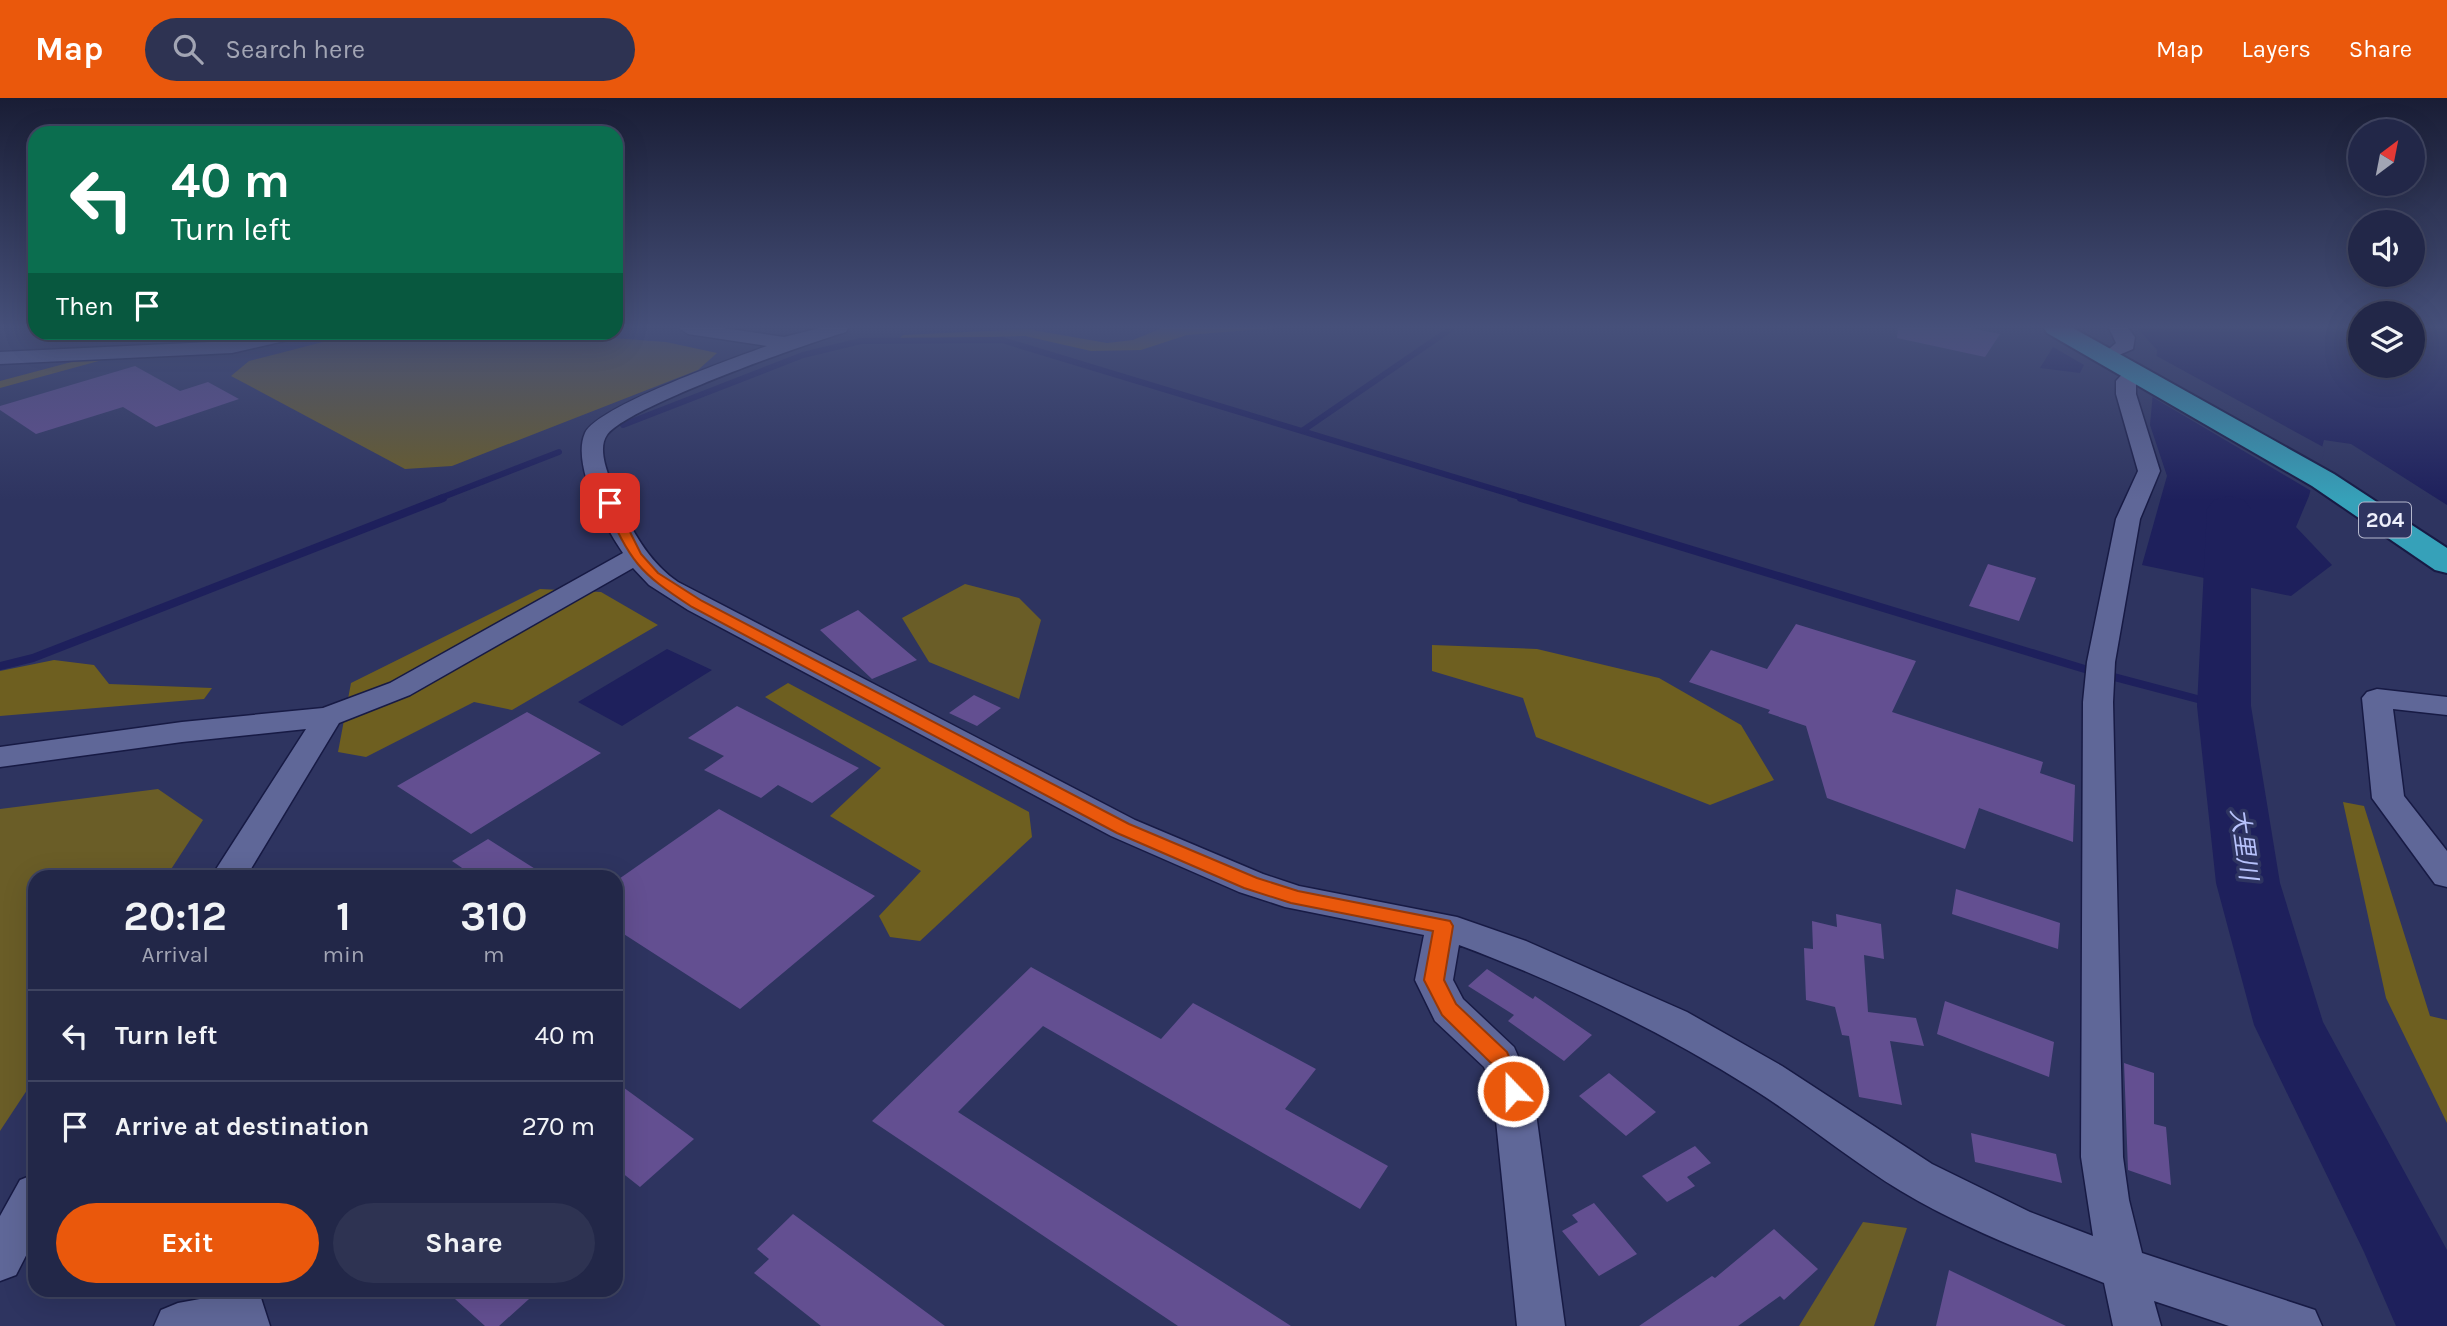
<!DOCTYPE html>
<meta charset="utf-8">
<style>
:root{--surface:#222748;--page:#2e3352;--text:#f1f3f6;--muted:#a2a5b4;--line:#3f4460;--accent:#ea580c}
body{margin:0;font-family:Karla,"Noto Sans JP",sans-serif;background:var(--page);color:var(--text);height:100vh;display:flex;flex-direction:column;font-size:26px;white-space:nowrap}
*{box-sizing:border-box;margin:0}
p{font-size:23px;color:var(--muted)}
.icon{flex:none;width:38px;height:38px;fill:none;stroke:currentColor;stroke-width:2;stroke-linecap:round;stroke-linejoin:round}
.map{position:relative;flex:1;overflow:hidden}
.sheet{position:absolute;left:28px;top:772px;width:595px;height:427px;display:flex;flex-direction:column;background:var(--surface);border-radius:21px;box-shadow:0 7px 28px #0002,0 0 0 2px var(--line)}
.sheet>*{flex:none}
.top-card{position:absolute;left:28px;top:28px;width:595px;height:214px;border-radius:21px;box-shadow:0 7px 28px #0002,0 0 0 2px var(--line);background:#0b6e4f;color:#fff;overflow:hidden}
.needle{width:46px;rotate:32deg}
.buttons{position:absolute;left:2348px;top:21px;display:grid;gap:14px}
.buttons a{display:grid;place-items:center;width:77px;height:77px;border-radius:50%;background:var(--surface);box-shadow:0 7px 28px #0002,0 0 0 2px var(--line);font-size:35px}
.pin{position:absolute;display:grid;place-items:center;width:60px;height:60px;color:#fff;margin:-30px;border-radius:14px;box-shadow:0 4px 10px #0006}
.me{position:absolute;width:77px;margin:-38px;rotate:338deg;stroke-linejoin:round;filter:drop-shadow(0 0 5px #0008)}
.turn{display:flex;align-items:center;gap:24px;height:147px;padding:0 28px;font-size:32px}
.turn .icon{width:91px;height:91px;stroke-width:2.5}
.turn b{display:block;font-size:49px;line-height:60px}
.then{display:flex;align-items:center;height:66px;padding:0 28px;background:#0003;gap:14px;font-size:26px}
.eta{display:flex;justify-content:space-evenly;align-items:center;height:119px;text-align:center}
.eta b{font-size:42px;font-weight:700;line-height:49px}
.cta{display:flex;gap:14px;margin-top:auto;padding:14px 28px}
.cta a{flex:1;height:80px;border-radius:42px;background:var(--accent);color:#fff;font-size:28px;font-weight:700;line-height:80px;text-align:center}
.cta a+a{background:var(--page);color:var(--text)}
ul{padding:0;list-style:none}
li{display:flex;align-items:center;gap:21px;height:91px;padding:0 28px;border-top:2px solid var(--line)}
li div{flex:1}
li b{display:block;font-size:26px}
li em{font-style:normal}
header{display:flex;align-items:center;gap:42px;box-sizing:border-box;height:98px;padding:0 35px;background:var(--accent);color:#fff}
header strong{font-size:33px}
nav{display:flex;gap:38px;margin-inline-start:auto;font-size:24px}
.search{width:490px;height:63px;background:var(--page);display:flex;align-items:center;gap:18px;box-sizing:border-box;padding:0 24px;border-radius:38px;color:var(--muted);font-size:26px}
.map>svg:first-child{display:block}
</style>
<header>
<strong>Map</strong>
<div class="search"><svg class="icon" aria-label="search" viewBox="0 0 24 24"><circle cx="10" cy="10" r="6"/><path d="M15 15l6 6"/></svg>Search here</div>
<nav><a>Map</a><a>Layers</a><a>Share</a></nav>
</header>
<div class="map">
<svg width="2447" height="1228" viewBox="0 0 2447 1228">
<rect width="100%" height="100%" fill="#2e3460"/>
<path fill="#6a5d27" d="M 1162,230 L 1276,230 L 1187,237 L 1141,252 L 1091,253 L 1025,238 L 899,241 L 903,237 L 1027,231 L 1107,245 L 1133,242 Z
M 579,235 L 599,239 L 666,244 L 717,255 L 698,272 L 452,368 L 405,371 L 231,278 L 249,263 L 358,235 Z
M 106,261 L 0,290 L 0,283 L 79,262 Z
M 965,486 L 1019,500 L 1041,522 L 1019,601 L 929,564 L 902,520 Z
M 158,691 L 203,722 L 166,779 L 35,779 L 35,980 L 0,1033 L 0,711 Z
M 1863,1124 L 1907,1130 L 1874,1228 L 1799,1228 Z"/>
<path fill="#6e5f20" d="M 540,491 L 601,494 L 658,527 L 512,612 L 474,604 L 366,659 L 338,654 L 351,585 Z
M 1432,547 L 1537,551 L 1659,580 L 1741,627 L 1774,682 L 1710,707 L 1536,639 L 1523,600 L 1432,573 Z
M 54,562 L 94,567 L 109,586 L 212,590 L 204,601 L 0,618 L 0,573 Z
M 788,585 L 1029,714 L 1032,739 L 920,843 L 890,839 L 879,818 L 921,773 L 830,718 L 881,670 L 765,599 Z
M 2343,704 L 2364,708 L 2430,918 L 2447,922 L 2447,1025 L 2386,900 Z"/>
<path fill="#1e205c" d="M 2137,230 L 2361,230 L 2361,268 L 2413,268 L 2413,230 L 2447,230 L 2447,407 L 2351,346 L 2324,342 L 2309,398 L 2296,429 L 2332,467 L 2291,498 L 2142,467 L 2167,378 L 2150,327 L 2157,252 Z
M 2053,249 L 2084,267 L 2080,275 L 2040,270 Z
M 667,551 L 712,572 L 622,628 L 578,604 Z"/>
<path fill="#2e3460" d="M 2153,256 L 2325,350 L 2313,394 L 2149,297 Z"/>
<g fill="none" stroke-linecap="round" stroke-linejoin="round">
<path stroke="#1e205c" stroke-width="6" d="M 623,327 L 803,257 L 861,243 L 1002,242 L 1526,401
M 1302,333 L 1452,230
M 438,401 L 559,354"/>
<path stroke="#1e205c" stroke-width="8" d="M 1521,400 L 2088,572
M 0,568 L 33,560 L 443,400
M 2114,579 L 2224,608"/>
<path fill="#1e205c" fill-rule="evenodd" d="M 2229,398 L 2244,402 L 2251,411 L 2251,608 L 2280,785 L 2323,924 L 2447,1152 L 2447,1228 L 2396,1228 L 2364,1154 L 2254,927 L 2216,785 L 2197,608 L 2207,411 L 2214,402 Z"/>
</g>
<path fill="#634f91" d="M 1898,230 L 1970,230 L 2000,236 L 1985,259 L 1897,240 Z
M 135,268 L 180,293 L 208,284 L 239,301 L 156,329 L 123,309 L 36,336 L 0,312 L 0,308 Z
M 1988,466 L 2036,480 L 2019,523 L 1969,508 Z
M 858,512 L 917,562 L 872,581 L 820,532 Z
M 1796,526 L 1916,563 L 1892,614 L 2043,664 L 2040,675 L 2075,687 L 2073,744 L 1979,710 L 1965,751 L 1827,700 L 1806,628 L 1768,615 L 1770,612 L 1689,584 L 1711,552 L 1767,571 Z
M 974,597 L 1001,610 L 977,628 L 949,615 Z
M 737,608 L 859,670 L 812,705 L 778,687 L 761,700 L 704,672 L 724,658 L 688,640 Z
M 527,614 L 601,655 L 471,736 L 397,688 Z
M 719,711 L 875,798 L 740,911 L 616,831 L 616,783 Z
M 488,741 L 548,779 L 475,779 L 452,763 Z
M 1956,791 L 2060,825 L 2058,851 L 1952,816 Z
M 1836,816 L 1881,826 L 1884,861 L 1864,857 L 1868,914 L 1916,920 L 1924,948 L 1890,943 L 1902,1007 L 1859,999 L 1849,938 L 1842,937 L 1835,909 L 1806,902 L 1804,850 L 1813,851 L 1812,823 L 1837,829 Z
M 1031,869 L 1161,941 L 1193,905 L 1316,971 L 1285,1011 L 1388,1068 L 1360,1111 L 1043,928 L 958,1014 L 1291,1228 L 1178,1228 L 872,1023 Z
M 1487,871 L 1533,901 L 1535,898 L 1592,937 L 1564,963 L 1508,923 L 1514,917 L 1468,888 Z
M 1945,903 L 2054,944 L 2049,979 L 1937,936 Z
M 2124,965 L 2154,975 L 2154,1026 L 2166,1029 L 2171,1087 L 2128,1072 Z
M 1609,975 L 1656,1014 L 1626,1038 L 1579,998 Z
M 616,984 L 694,1041 L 640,1089 L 616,1070 Z
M 1971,1035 L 2056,1056 L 2062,1085 L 1975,1064 Z
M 1695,1048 L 1711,1065 L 1687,1079 L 1695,1088 L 1667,1104 L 1642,1078 Z
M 1594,1105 L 1637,1156 L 1599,1178 L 1562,1133 L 1578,1124 L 1572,1117 Z
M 793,1116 L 945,1228 L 821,1228 L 754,1175 L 769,1161 L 757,1151 Z
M 1774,1131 L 1818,1171 L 1784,1202 L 1780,1198 L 1738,1228 L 1639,1228 L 1712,1178 L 1715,1180 Z
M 1949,1172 L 2066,1228 L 1936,1228 Z
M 445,1192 L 539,1192 L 499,1228 L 485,1228 Z"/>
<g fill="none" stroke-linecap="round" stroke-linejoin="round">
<defs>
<path id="minor" d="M 679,230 L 723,230 L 784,239 L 820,230 L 848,230 L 846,234 C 805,246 627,309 607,337 C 595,354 613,387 619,403 C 632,434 650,465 678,484 L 1135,722 L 1263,776 L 1299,788 L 1457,819 L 1526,843 L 1687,914 L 1782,968 L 1932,1066 L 2030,1114 L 2093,1138 L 2081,1059 L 2083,604 L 2087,564 L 2116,421 L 2138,373 L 2116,296 L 2116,283 L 2127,271 L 2141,271 L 2144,275 L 2136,284 L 2136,296 L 2160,373 L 2140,421 L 2115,564 L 2113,604 L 2123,1059 L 2129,1102 L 2142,1155 L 2315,1212 L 2322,1228 L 2229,1228 L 2154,1203 L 2161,1228 L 2113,1228 L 2104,1185 C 2035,1157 1964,1131 1901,1093 C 1850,1062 1804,1023 1753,991 C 1661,933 1561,885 1459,847 L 1453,882 L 1463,901 L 1514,949 L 1533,993 L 1565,1228 L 1517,1228 L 1493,993 L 1484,969 L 1435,923 L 1415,882 L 1424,837 L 1285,809 L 1239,794 L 1111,738 L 688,512 L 649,487 L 633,470 L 410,597 L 339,625 L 246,779 L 211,779 L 306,631 L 182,644 L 0,669 L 0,649 L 182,624 L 323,610 L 390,585 L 623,455 C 605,429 571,366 585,335 C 598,308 734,260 767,248 L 688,236 Z
M 2109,230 L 2128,230 L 2135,239 L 2133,251 L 2119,257 L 2112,255 L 2109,251 L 2116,245 Z
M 271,234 L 308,234 L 306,238 L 232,255 L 0,266 L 0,254 L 232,243 Z
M 2377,591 L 2447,599 L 2447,617 L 2393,611 L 2404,698 L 2447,753 L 2447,789 L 2435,786 L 2372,700 L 2362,600 L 2367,594 Z
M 35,1076 L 35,1140 L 16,1177 L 0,1183 L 0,1118 L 20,1082 Z
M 244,1193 L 261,1200 L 270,1228 L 154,1228 L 161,1212 L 178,1205 Z"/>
<path id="highway" d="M 2044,230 L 2073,230 L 2334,376 L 2447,450 L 2447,475 L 2435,472 L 2312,388 L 2047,235 Z"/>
</defs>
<use href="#minor" stroke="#171a44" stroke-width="3"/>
<use href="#highway" stroke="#171a44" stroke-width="4"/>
<use href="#minor" fill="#5f6798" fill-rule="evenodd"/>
<use href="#highway" fill="#36a1b9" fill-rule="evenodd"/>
</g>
<linearGradient id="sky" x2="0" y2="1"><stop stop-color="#191d35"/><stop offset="0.57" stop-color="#46507a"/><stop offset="1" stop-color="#46507a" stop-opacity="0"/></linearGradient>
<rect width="2447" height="402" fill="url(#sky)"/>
<path fill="#ea580c" stroke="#983908" stroke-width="2" d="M 605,402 L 614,402 L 641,456 L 658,475 L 702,503 L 1129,726 L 1257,780 L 1298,793 L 1450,823 L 1453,828 L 1444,882 L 1456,906 L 1507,954 L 1524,993 L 1521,1000 L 1513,1002 L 1505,1000 L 1491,965 L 1442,917 L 1424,882 L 1433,833 L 1291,805 L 1244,790 L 1117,735 L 692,509 C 637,473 632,465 604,405 Z"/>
<g text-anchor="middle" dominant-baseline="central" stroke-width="7" stroke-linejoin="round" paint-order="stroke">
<rect fill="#2e3460" stroke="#b4b7cc" stroke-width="2" x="2359" y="404.5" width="52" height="35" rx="5"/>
<g font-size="21" font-weight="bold" fill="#edeffb">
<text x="2385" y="422">204</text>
</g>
<g font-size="24" font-style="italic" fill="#b7c2fb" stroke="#2e3460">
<text transform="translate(2244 746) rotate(82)">大里川</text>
</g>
</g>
</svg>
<div class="buttons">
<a><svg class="needle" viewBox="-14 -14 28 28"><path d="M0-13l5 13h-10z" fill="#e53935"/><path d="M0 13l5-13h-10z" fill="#a2a5b4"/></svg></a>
<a><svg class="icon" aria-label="sound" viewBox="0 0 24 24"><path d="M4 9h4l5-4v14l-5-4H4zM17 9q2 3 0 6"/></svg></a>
<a><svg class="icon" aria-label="layers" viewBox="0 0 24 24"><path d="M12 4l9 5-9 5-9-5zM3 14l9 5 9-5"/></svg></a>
</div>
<div class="pin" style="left:610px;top:405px;background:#d93025"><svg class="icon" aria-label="arrive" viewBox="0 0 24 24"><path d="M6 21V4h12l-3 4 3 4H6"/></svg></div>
<svg class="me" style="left:1513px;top:993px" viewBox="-20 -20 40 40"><circle r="17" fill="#ea580c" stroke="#fff" stroke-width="3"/><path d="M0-11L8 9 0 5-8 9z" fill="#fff"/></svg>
<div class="top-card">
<div class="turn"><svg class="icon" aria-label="left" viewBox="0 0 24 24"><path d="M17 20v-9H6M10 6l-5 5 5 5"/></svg><div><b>40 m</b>Turn left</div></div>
<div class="then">Then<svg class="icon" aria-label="arrive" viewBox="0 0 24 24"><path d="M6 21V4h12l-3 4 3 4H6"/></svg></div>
</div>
<section class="sheet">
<div class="eta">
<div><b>20:12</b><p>Arrival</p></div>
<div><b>1</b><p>min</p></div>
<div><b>310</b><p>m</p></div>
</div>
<ul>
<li><svg class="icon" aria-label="left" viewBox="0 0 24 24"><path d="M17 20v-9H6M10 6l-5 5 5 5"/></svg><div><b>Turn left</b></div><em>40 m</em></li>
<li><svg class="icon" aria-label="arrive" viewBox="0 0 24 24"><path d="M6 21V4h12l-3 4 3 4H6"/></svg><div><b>Arrive at destination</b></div><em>270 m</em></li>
</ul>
<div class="cta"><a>Exit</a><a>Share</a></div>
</section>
</div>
